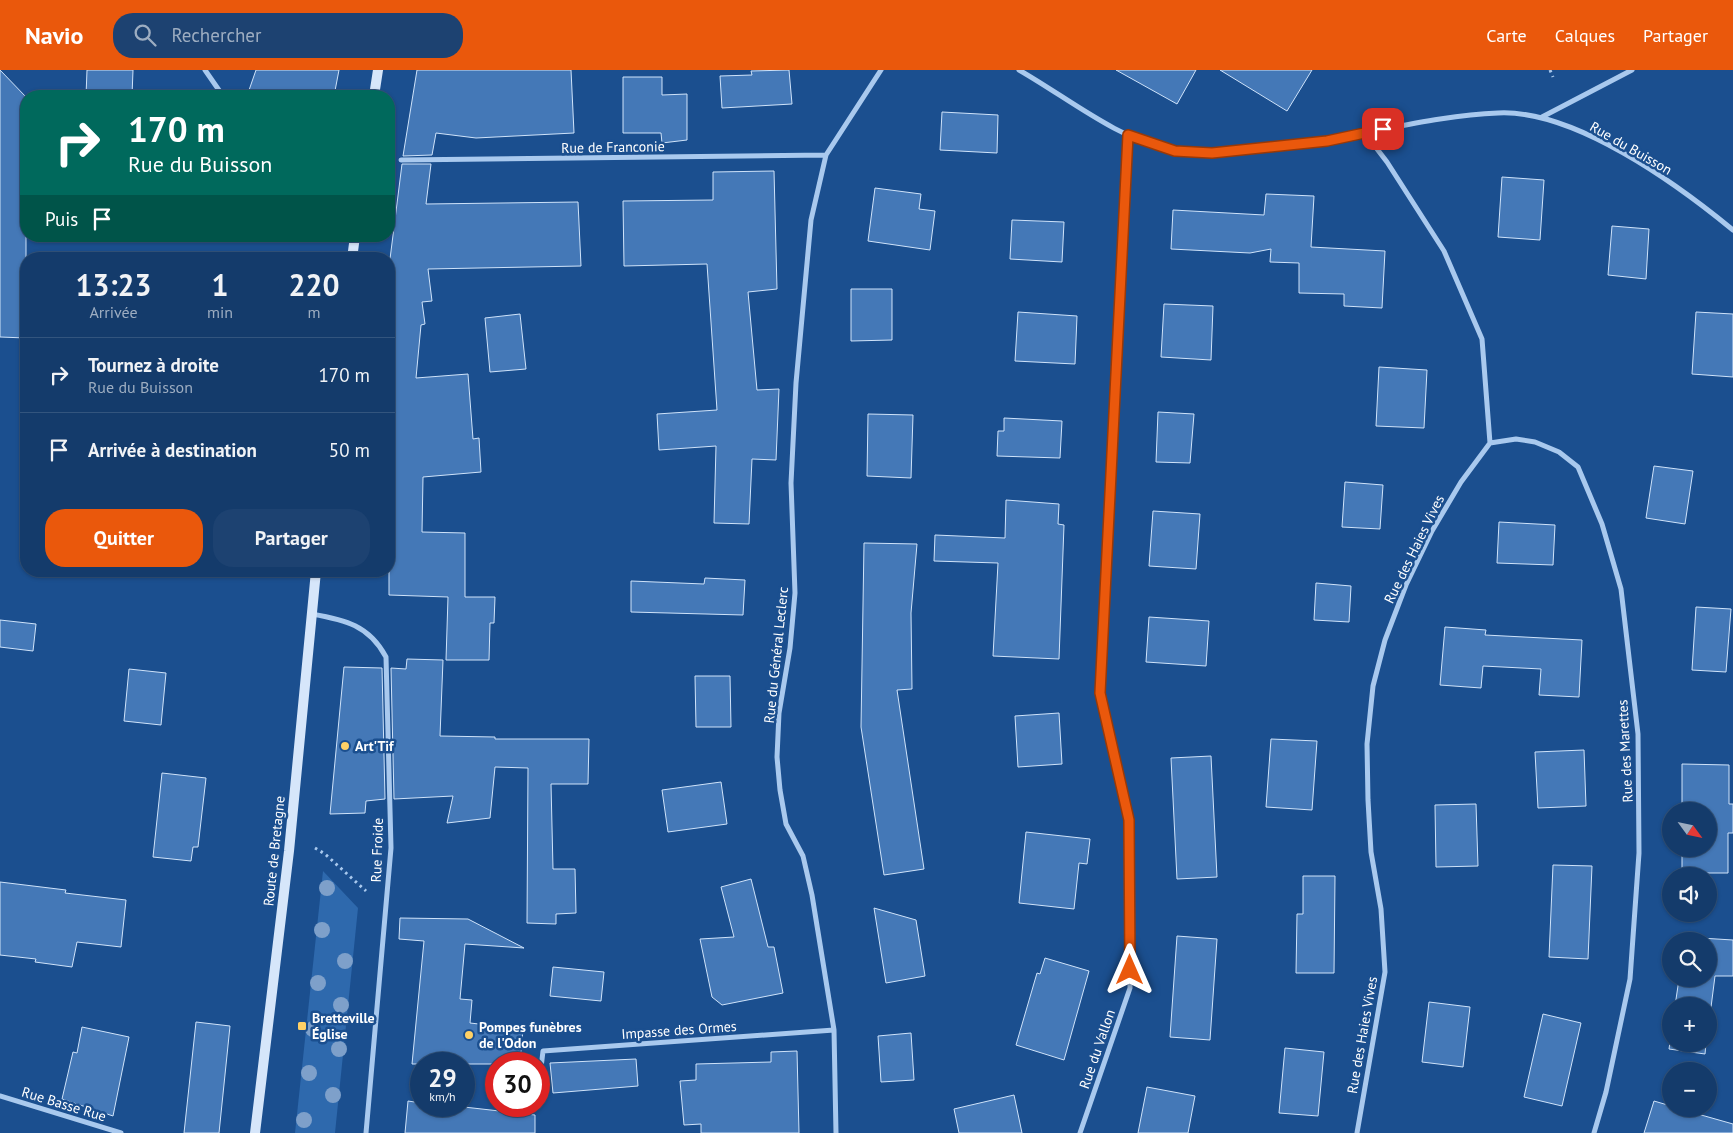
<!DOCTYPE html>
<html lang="fr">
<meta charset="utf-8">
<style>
:root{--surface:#143b6b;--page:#1d4271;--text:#f1f3f6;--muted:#9dadc1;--line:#33557e;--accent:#ea580c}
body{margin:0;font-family:"PT Sans",sans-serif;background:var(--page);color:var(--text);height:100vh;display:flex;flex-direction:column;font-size:19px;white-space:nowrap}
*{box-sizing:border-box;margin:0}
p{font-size:16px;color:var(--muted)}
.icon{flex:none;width:28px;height:28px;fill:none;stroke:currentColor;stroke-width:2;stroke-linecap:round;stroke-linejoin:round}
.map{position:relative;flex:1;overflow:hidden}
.details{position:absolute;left:20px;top:182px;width:375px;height:325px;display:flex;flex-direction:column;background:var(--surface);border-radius:20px;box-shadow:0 1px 4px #0004,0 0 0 1px var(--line)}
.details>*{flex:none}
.banner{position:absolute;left:20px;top:20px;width:375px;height:152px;border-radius:20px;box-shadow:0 1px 4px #0004,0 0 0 1px var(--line);background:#00695c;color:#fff;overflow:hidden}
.needle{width:32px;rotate:123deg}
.buttons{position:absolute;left:1662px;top:732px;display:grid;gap:10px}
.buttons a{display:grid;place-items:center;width:55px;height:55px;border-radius:50%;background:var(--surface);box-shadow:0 1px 4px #0004,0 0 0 1px var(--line);font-size:25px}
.speed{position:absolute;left:410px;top:982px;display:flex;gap:10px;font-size:25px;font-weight:700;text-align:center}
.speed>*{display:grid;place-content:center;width:65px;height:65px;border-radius:50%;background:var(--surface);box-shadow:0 1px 4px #0004,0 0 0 1px var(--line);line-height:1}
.speed small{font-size:12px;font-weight:400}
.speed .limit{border:8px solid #d22;background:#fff;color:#111}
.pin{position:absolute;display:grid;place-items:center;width:42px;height:42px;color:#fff;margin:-21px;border-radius:10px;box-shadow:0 2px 8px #0006}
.me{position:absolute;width:55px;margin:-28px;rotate:0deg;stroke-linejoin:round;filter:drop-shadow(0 0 4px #0008)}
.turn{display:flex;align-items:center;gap:18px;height:105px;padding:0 25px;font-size:22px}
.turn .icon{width:65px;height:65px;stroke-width:2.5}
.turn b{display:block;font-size:35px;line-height:42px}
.then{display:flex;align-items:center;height:48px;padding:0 25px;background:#0003;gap:10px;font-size:19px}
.eta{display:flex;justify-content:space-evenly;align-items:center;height:85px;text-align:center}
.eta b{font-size:30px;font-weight:800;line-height:35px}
.primary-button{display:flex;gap:10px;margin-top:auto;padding:10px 25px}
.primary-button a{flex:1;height:58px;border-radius:20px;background:var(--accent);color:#fff;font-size:20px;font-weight:800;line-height:58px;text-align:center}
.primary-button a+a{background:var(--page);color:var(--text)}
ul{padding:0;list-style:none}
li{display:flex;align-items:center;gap:15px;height:75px;padding:0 25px;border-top:1px solid var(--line)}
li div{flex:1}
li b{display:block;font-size:19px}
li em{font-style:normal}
header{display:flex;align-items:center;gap:30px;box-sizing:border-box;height:70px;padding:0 25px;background:var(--accent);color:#fff}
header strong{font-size:24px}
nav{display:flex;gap:28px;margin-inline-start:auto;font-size:18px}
.search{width:350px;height:45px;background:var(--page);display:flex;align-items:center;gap:12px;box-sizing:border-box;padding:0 18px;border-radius:20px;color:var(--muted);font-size:19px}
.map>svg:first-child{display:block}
</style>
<header>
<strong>Navio</strong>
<div class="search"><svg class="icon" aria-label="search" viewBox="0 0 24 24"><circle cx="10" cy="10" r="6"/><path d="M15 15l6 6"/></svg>Rechercher</div>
<nav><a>Carte</a><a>Calques</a><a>Partager</a></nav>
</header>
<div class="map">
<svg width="1733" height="1063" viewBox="0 0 1733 1063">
<rect width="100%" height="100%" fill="#1b4f8f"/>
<path fill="#2e69ad" d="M 323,801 L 358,838 L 335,1063 L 295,1063 Z"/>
<path fill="#4478b7" stroke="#cfe3fa" d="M 0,0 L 26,27 L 26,268 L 0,267 Z
M 87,0 L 133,0 L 132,26 L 86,26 Z
M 256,0 L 339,0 L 334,26 L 247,26 Z
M 417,0 L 571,0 L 574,63 L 476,68 L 436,63 L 432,85 L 403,86 Z
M 789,0 L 792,34 L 722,38 L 720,6 L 752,5 L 751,1 Z
M 1116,0 L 1196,0 L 1177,34 Z
M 1220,0 L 1312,0 L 1287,41 Z
M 623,7 L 662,7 L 662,25 L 687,24 L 687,70 L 662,73 L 661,63 L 623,63 Z
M 942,42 L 998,45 L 997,83 L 940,80 Z
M 402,94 L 431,94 L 426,134 L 578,132 L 581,196 L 428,199 L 432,231 L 422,232 L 425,254 L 421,255 L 416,308 L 468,304 L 473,369 L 479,368 L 481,402 L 423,407 L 422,462 L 465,463 L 465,527 L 495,527 L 494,553 L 490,553 L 489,590 L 446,590 L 448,527 L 389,525 L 389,197 Z
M 774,101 L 777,219 L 748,222 L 757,320 L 779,319 L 776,390 L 752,389 L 749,454 L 714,453 L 716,376 L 659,380 L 657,344 L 717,340 L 707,194 L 624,196 L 623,131 L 713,130 L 713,102 Z
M 1502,107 L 1544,110 L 1540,170 L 1498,167 Z
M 875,118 L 921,124 L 919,139 L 935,141 L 930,180 L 868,171 Z
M 1266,124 L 1314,126 L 1311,177 L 1385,181 L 1382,238 L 1344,236 L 1344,224 L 1299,223 L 1299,193 L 1270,192 L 1271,179 L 1250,183 L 1171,179 L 1173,140 L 1264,145 Z
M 1012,150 L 1064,152 L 1062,192 L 1010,189 Z
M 1612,156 L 1649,159 L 1646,209 L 1608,205 Z
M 851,219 L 892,219 L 892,270 L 851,271 Z
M 1164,234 L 1213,236 L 1211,290 L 1161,287 Z
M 1018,242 L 1077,246 L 1075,294 L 1015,291 Z
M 1696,242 L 1733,244 L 1733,307 L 1692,304 Z
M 520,244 L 526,299 L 490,302 L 485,248 Z
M 1379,297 L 1427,300 L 1424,358 L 1376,356 Z
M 1158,342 L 1194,344 L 1190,393 L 1156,392 Z
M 868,344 L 913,345 L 911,408 L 867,406 Z
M 1004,348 L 1062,351 L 1060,388 L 997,386 L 998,361 L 1004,361 Z
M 1654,396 L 1693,401 L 1685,454 L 1646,448 Z
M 1345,412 L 1383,415 L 1380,459 L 1342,457 Z
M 1006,430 L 1059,434 L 1058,454 L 1064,455 L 1059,589 L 993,586 L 998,493 L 934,491 L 935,465 L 1005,468 Z
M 1153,441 L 1200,444 L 1196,499 L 1149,496 Z
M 1499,452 L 1555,455 L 1553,495 L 1497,493 Z
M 864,473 L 917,474 L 911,543 L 912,619 L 897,620 L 924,799 L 884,805 L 861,657 Z
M 705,508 L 745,510 L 743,545 L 631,542 L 631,511 L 704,514 Z
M 1316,513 L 1351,516 L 1349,552 L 1314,550 Z
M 1696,537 L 1731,539 L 1726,602 L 1692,600 Z
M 1149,547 L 1209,551 L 1206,596 L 1146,592 Z
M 0,550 L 36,554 L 33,581 L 0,577 Z
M 1445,557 L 1486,560 L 1485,565 L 1582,570 L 1579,627 L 1539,625 L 1541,599 L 1483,596 L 1481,618 L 1440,615 Z
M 407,589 L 443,590 L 440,666 L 495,667 L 495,669 L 589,669 L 588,714 L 551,714 L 553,799 L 575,799 L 576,843 L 556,844 L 556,854 L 527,853 L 528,698 L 495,697 L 490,748 L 447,753 L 453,726 L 394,729 L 391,598 L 406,599 Z
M 344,597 L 382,598 L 385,729 L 366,731 L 365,743 L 330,744 Z
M 129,599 L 166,603 L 161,655 L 124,651 Z
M 695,606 L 730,606 L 731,657 L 696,657 Z
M 1059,643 L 1062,694 L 1018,697 L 1015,646 Z
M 1271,669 L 1317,671 L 1312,740 L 1266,737 Z
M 1584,680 L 1586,736 L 1538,738 L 1535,682 Z
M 1211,686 L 1217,807 L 1177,809 L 1171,688 Z
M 1682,694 L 1729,695 L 1729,734 L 1733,734 L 1733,763 L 1728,763 L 1728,803 L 1682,803 L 1682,779 L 1709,779 L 1709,741 L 1682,741 Z
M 162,703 L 206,708 L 198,777 L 193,777 L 191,791 L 153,787 Z
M 721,712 L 727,754 L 668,762 L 662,720 Z
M 1476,734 L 1478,796 L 1436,797 L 1435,735 Z
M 1026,762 L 1090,769 L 1087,794 L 1079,793 L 1074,839 L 1019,833 Z
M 1553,795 L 1592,796 L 1588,889 L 1549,887 Z
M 1303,806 L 1335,806 L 1334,903 L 1296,903 L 1297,844 L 1303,844 Z
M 751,809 L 768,877 L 774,877 L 783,923 L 722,935 L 712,927 L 700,869 L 734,867 L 721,817 Z
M 0,812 L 66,820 L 65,823 L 126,830 L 121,877 L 77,872 L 72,897 L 35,892 L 36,889 L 0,885 Z
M 874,838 L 916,850 L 925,906 L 886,913 Z
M 400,848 L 468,849 L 524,878 L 465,874 L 460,929 L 472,930 L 470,953 L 523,959 L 520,994 L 412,994 L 424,871 L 399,869 Z
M 1177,866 L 1217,869 L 1210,970 L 1170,967 Z
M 1684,867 L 1733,870 L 1733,906 L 1715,906 L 1709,953 L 1709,936 L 1675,936 L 1679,909 L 1709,909 L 1709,871 L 1684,871 Z
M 1045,888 L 1089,901 L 1064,990 L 1016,975 L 1037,903 L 1040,904 Z
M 553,897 L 604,902 L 601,931 L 550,926 Z
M 1429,932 L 1470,937 L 1463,997 L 1422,992 Z
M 1543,944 L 1581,953 L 1562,1036 L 1524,1027 Z
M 196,952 L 230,956 L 219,1063 L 184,1063 Z
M 82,957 L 129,967 L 113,1046 L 62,1029 L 73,982 L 77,983 Z
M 911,963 L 914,1010 L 881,1012 L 878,966 Z
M 1671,965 L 1671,974 L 1706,974 L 1705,984 L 1669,979 Z
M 1285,978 L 1324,982 L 1318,1046 L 1279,1043 Z
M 797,981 L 799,1063 L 701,1063 L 701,1054 L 684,1055 L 680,1011 L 696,1010 L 696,994 L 771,992 L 771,982 Z
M 636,989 L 638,1016 L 553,1023 L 550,993 Z
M 1147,1017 L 1195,1026 L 1188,1063 L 1138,1063 Z
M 1014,1025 L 1022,1063 L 959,1063 L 954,1039 Z
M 408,1031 L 421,1033 L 421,1036 L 455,1036 L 535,1045 L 535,1063 L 405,1063 Z
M 1654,1031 L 1671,1036 L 1671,1039 L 1680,1039 L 1733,1054 L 1733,1063 L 1644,1063 Z"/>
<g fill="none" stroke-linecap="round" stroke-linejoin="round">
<path stroke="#a9c9ee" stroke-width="3" stroke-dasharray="2.5 4" stroke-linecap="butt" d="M 1550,0 L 1553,7
M 315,778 L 325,784 L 366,821"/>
<path stroke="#a9c9ee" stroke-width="5" d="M 205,0 L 223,26
M 1019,0 C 1068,28 1116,68 1172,81 C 1210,89 1254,78 1292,74 C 1361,67 1429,46 1498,43 C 1574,39 1677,114 1733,160
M 1542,47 L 1632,0
M 401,90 L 826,85
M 339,166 L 354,172
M 1490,373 L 1516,369 L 1535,372 L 1559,382 L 1578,397 L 1602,454 L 1621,519 L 1638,664 L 1639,783 L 1630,909 L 1606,1022 L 1594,1063
M 312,544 C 345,550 369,555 386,587 L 391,778 L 366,1063
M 541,998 L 543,981 L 834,960
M 0,1026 L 121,1063
M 836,1063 L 834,960 L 812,825 L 803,786 L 786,754 L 780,720 L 777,687 L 779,643 L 790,578 L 795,523 L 791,413 L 796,313 L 811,150 L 826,85 L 881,0
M 1080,1063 L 1130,918 L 1129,750 L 1100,623 L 1128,65
M 1357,1063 L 1385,902 L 1381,839 L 1371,782 L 1368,730 L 1367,674 L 1373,616 L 1385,570 L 1406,515 L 1432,461 L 1461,412 L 1490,373 L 1482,269 L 1444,181 L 1387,92 L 1364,62"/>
<path stroke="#d6e6fa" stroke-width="10" d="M 374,26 L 378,0
M 352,189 L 355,166
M 255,1063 L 289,781 L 316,501"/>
</g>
<g fill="#7ea0ca">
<circle cx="327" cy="818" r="8"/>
<circle cx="322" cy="860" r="8"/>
<circle cx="345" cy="891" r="8"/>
<circle cx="318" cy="913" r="8"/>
<circle cx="341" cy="935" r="8"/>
<circle cx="313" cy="959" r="8"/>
<circle cx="339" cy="979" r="8"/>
<circle cx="309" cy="1003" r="8"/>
<circle cx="333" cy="1025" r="8"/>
<circle cx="304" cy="1050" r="8"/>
</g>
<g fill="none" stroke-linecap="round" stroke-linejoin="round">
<defs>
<path id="route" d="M 1130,900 L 1129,750 L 1100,623 L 1128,65 L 1175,81 L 1212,83 L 1327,71 L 1383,59"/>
</defs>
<use href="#route" stroke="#983908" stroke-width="12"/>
<use href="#route" stroke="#ea580c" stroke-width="9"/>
</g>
<g fill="#ffd166" stroke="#1b4f8f" stroke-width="2">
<circle cx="345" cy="676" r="5"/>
<rect x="297" y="951" width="10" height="10" rx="2.5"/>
<circle cx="469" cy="965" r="5"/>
</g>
<g text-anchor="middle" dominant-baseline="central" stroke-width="5" stroke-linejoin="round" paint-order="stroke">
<g font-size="14" fill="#fff" stroke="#1b4f8f">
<text transform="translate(613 77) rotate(-1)">Rue de Franconie</text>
<text transform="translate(1631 78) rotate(30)">Rue du Buisson</text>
<text transform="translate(1414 479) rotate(-64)">Rue des Haies Vives</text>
<text transform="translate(776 585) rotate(-84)">Rue du Général Leclerc</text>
<text transform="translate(1625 681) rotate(-93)">Rue des Marettes</text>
<text transform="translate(377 780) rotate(-88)">Rue Froide</text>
<text transform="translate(274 781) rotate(-84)">Route de Bretagne</text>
<text transform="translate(679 960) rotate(-4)">Impasse des Ormes</text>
<text transform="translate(1362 965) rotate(-80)">Rue des Haies Vives</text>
<text transform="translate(1097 979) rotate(-71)">Rue du Vallon</text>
<text transform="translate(64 1034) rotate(17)">Rue Basse Rue</text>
</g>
<g font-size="14" font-weight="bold" fill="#fff" stroke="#1b4f8f" text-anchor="start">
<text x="355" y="676">Art'Tif</text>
<text x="312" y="948">Bretteville<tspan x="312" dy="16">Église</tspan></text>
<text x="479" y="957">Pompes funèbres<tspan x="479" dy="16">de l'Odon</tspan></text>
</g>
</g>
</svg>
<div class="buttons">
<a><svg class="needle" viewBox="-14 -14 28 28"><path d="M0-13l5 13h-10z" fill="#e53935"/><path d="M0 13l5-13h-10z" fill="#9dadc1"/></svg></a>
<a><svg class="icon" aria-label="sound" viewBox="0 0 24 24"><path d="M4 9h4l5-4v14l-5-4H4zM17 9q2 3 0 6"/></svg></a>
<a><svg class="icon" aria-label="search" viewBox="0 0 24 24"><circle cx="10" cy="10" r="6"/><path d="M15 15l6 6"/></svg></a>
<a>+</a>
<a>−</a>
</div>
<div class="speed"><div>29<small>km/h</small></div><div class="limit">30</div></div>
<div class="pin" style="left:1383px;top:59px;background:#d93025"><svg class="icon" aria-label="arrive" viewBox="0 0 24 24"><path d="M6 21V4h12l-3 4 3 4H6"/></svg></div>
<svg class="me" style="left:1130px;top:900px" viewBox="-20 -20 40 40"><path d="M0-17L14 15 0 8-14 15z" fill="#ea580c" stroke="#fff" stroke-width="4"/></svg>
<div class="banner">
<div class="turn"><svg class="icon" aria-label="right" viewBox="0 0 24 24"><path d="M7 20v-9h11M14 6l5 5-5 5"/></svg><div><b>170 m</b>Rue du Buisson</div></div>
<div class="then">Puis<svg class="icon" aria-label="arrive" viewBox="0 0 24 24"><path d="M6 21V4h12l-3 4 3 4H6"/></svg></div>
</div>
<section class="details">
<div class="eta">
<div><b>13:23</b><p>Arrivée</p></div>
<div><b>1</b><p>min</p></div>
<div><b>220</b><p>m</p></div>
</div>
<ul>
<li><svg class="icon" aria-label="right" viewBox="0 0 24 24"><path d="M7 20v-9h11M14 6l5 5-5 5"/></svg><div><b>Tournez à droite</b><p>Rue du Buisson</p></div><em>170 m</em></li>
<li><svg class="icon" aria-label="arrive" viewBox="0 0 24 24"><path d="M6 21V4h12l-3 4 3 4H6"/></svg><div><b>Arrivée à destination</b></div><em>50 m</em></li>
</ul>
<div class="primary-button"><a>Quitter</a><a>Partager</a></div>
</section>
</div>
